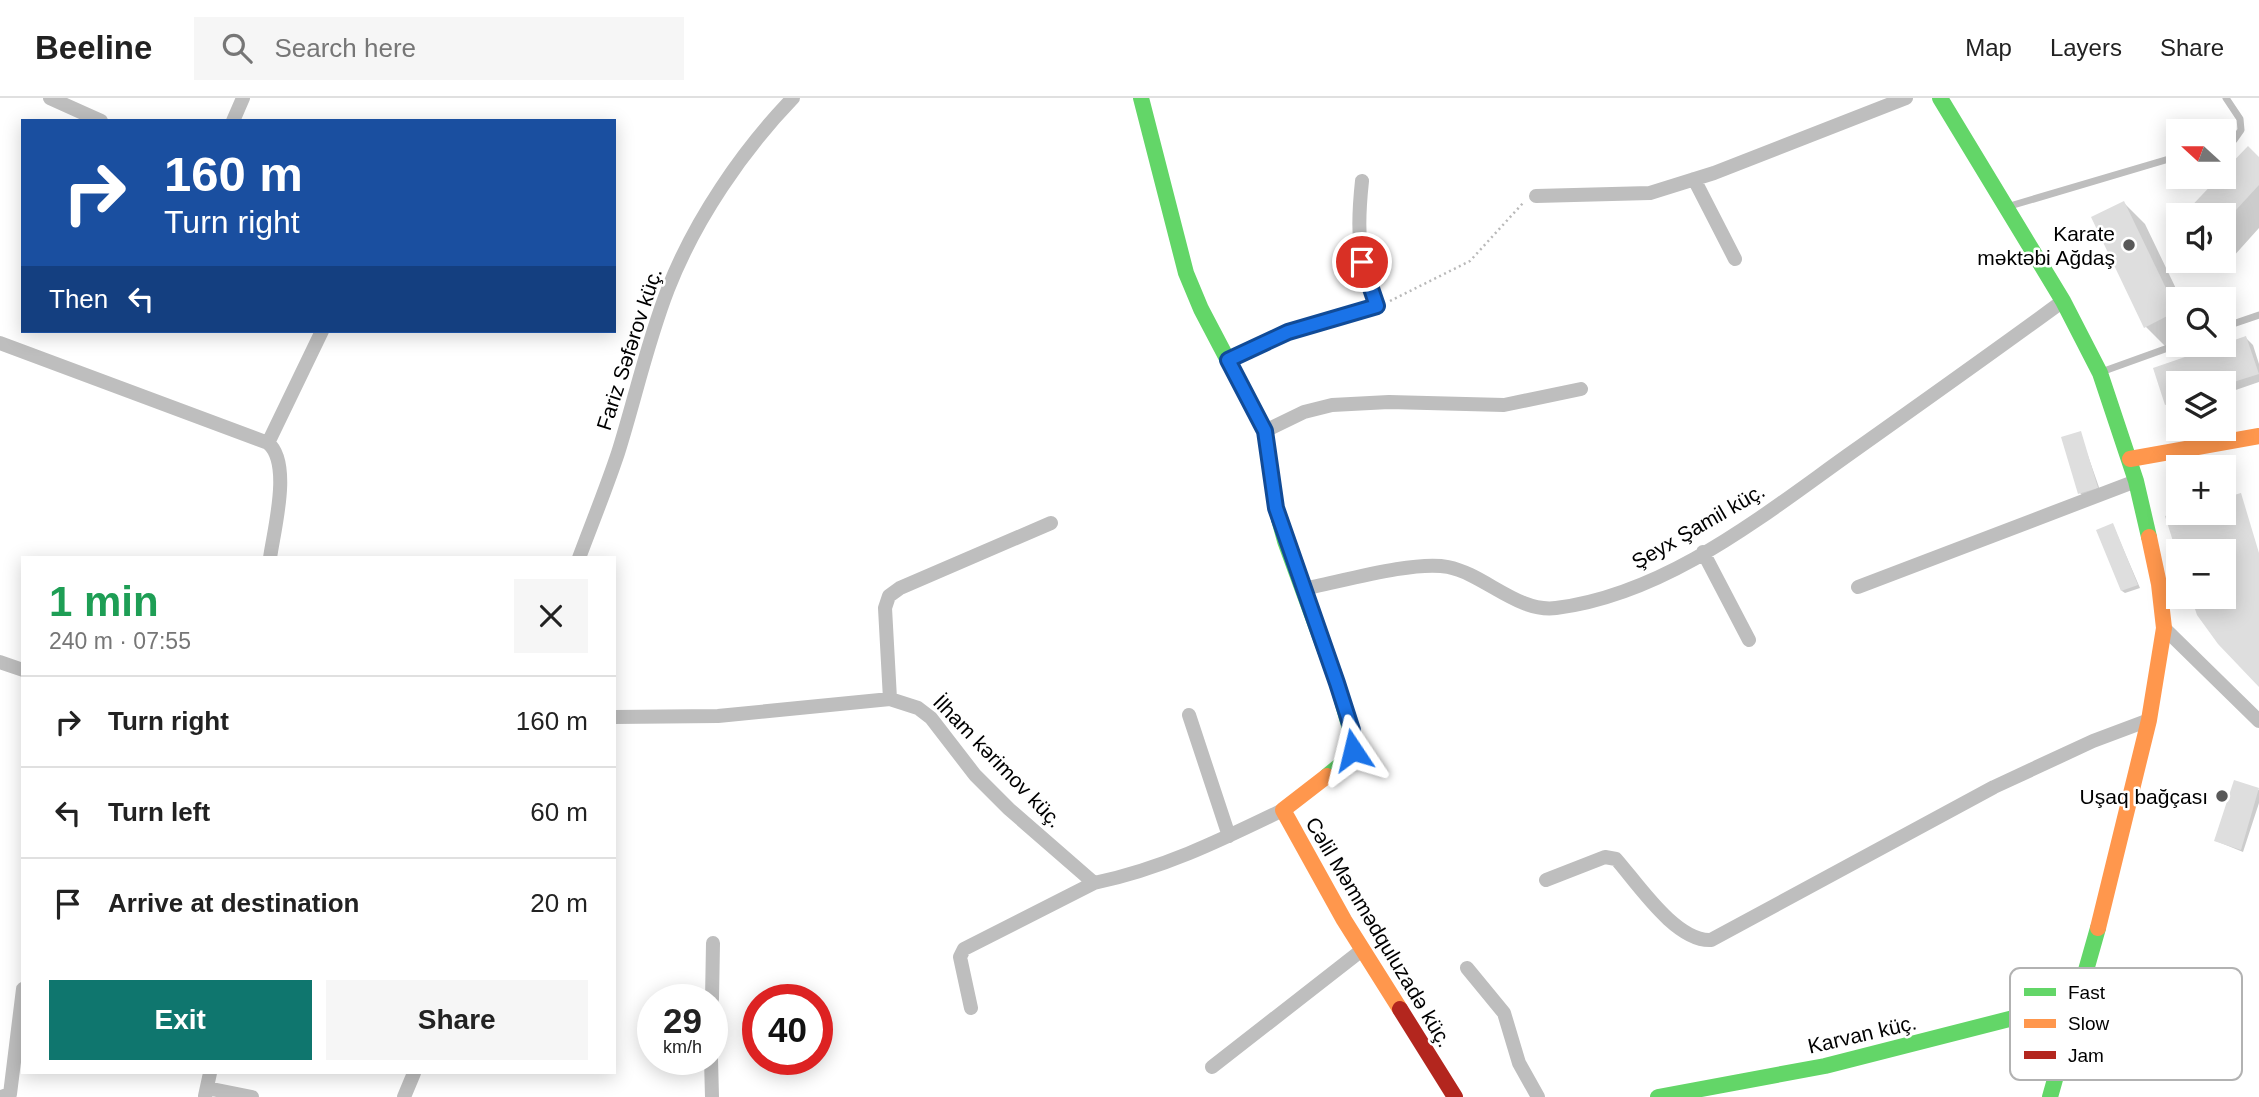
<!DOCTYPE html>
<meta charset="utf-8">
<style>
:root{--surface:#fff;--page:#f6f6f6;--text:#222;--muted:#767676;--line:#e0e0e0;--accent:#0f766e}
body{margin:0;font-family:Arial,sans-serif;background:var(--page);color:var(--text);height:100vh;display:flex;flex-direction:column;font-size:26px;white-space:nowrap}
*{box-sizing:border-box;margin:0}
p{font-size:23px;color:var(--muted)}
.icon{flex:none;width:38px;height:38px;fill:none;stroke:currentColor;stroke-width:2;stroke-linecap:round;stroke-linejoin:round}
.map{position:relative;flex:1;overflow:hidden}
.panel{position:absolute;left:21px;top:458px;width:595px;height:518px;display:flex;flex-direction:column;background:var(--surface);border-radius:0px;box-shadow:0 4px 18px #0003}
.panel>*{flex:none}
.hud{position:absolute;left:21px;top:21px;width:595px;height:214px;border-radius:0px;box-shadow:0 4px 18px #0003;background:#1a4fa0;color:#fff;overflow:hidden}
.needle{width:46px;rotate:291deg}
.fabs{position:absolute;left:2166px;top:21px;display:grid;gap:14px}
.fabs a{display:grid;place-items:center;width:70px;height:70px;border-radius:0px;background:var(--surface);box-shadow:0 4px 18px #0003;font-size:35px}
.speed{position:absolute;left:637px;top:886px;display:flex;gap:14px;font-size:35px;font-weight:700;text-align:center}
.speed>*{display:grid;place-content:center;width:91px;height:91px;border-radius:50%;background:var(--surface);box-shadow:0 4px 18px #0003;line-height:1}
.speed small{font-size:18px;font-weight:400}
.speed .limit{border:10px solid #d22;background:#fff;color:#111}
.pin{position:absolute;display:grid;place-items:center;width:60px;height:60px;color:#fff;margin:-30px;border:4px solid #fff;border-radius:50%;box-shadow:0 2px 7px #0007}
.me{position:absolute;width:77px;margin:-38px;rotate:350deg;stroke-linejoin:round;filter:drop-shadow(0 0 5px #0008)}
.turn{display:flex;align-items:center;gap:24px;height:147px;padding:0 28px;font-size:32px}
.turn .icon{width:91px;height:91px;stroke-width:2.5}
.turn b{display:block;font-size:49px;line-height:60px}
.then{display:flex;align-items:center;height:66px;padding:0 28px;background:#0003;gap:14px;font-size:26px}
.round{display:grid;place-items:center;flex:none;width:74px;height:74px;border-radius:0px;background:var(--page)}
.overview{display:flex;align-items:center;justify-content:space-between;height:119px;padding:0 28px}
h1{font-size:42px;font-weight:700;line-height:52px;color:#1e9e55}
.primary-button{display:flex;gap:14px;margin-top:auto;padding:14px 28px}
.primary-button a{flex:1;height:80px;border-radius:0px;background:var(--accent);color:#fff;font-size:28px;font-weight:700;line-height:80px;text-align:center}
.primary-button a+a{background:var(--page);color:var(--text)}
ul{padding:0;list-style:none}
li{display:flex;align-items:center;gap:21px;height:91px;padding:0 28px;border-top:2px solid var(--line)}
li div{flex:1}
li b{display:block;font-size:26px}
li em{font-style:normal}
header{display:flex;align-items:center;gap:42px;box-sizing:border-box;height:98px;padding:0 35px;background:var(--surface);border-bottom:2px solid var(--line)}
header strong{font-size:33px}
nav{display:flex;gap:38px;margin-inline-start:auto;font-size:24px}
.search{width:490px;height:63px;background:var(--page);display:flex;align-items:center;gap:18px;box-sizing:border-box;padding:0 24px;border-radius:0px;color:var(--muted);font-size:26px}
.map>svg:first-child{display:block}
</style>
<header>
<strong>Beeline</strong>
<div class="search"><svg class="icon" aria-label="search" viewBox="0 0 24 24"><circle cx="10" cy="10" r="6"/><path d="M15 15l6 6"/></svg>Search here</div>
<nav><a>Map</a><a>Layers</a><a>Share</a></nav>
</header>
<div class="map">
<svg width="2259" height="999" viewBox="0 0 2259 999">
<rect width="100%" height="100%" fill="#fff"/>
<path fill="#0003" d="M 2259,61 L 2259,130 L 2223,170 L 2215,163 L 2224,163 L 2224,117 L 2186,117 L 2221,79 Z
M 2124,105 L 2145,126 L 2181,201 L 2179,244 L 2167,250 L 2146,229 Z
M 2246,240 L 2253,247 L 2259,266 L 2259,284 L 2224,296 L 2224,285 L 2179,285 L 2179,311 L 2173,313 L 2166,306 L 2155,271 Z
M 2080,335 L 2100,392 L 2083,398 L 2080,395 Z
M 2240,397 L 2259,457 L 2259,587 L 2199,516 L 2193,499 L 2224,499 L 2224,453 L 2179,455 L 2167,419 L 2181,415 L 2224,415 Z
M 2113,427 L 2140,490 L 2125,495 L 2122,493 Z
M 2235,684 L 2259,692 L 2259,705 L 2243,754 L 2216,743 Z"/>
<path fill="#dedede" d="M 2248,48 L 2259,59 L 2259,87 L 2224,125 L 2224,117 L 2183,117 L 2219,79 L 2224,79 L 2224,73 Z
M 2124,103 L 2177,213 L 2144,230 L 2091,119 Z
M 2246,238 L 2259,276 L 2224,287 L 2179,285 L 2179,302 L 2165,307 L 2153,270 Z
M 2081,333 L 2098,390 L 2078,396 L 2061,339 Z
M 2241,395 L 2259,455 L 2259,589 L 2218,546 L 2197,517 L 2191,499 L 2224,499 L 2224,453 L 2179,453 L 2178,459 L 2165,418 L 2179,414 L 2224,415 L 2224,400 Z
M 2113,425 L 2138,487 L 2121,493 L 2096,432 Z
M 2234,682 L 2259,690 L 2241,752 L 2214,743 Z"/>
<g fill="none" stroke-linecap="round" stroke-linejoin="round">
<path stroke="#b9b9b9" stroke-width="2.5" stroke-dasharray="2 3.5" stroke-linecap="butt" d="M 1390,203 L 1470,163 L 1523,105"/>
<path stroke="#bebebe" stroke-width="7" d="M 2224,45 L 2234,42 L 2241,32 L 2240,21 L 2226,0
M 2010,108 L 2179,58
M 2224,229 L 2259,217
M 2104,273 L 2179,246"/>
<path stroke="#bebebe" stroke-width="14" d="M 50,0 L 101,23
M 233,23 L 243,0
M 1694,81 L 1735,161
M 1536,98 L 1650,95 L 1714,75 L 1906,0
M 0,245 L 268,345 C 292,365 274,431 270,460
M 1228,263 L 1288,234 L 1377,208 C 1359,156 1356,139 1362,83
M 1265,333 L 1304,314 L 1332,307 L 1389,304 L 1504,307 L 1581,291
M 268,345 L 322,233
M 1703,454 L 1749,542
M 579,460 C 592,425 606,391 618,355 C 635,301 647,245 668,191 C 695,122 742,53 793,0
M 1858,489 L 2136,383
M 1303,491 C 1340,484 1414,462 1448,469 C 1484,476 1518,515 1556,510 C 1666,496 1761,419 1848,357 C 1920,306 1992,255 2063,203
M 2164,530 L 2259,623
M 0,564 L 23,572
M 890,601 L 885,510 L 889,498 L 900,490 L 1051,425
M 1189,617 L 1229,738
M 614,619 L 718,618 L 890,601 L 918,610 L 931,620 L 975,677 L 1009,711 L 1094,785 C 1162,771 1221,742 1283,712
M 1546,782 L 1605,759 L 1616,761 C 1638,786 1676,844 1711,842 L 1994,689 L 2093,643 L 2149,622
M 1467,870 L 1504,915 L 1519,965 L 1538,999
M 712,901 L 713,845
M 971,910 L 960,859 L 964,851 L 1094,785
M 711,961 L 712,999
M 1212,969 L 1362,852
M 207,990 L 252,999
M 205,998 L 210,975
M 1,999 L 10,996 L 23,891
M 404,999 L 414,975"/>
<path stroke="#63d668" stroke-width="16" d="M 1141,0 L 1186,175 L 1201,211 L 1265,333 L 1276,410 L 1285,443 L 1337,585 L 1354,645 L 1344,664 L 1327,678
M 1940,0 L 2063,203 L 2100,275 L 2136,383 L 2149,439
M 1658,999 L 1825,968 L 2033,915 L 2074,912
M 2050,999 L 2098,830"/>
<path stroke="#ff974d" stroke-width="16" d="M 2130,361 L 2259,338
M 1327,678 L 1283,712 L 1344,822 L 1400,911
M 2098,830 L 2149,622 L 2164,530 L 2159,486 L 2149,439"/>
<path stroke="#b3261e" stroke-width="16" d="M 1400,911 L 1455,999"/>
</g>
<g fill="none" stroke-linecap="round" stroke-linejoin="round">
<defs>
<path id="route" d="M 1353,652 L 1352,632 L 1337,585 L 1276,410 L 1265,333 L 1228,262 L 1288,234 L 1377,208 L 1362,164"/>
</defs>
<use href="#route" stroke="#114b97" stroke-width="18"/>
<use href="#route" stroke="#1a73e8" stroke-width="12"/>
</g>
<g fill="#595959" stroke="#fff" stroke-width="2.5">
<circle cx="2129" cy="147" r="7"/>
<circle cx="2222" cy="698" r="7"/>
</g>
<g text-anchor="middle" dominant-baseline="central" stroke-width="5" stroke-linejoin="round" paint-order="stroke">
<g font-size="21" fill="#000" stroke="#fff" text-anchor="end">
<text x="2115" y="135">Karate<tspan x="2115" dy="24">məktəbi Ağdaş</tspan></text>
<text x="2208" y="698">Uşaq bağçası</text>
</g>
<g font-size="21" fill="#000" stroke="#fff">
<text transform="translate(629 251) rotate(-72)">Fariz Səfərov küç.</text>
<text transform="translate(1698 428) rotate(-30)">Şeyx Şamil küç.</text>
<text transform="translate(998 663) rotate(46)">İlham kərimov küç.</text>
<text transform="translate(1379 834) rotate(59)">Cəlil Məmmədquluzadə küç.</text>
<text transform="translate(1862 936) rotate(-13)">Karvan küç.</text>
</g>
</g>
<rect x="2010" y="870" width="232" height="112" rx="10" fill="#fff" stroke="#b2b2b2" stroke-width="2"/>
<rect x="2024" y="890" width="32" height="8" fill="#63d668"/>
<rect x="2024" y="921" width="32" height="9" fill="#ff974d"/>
<rect x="2024" y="953" width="32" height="8" fill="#b3261e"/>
<g font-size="19" fill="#000">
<text x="2068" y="901">Fast</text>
<text x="2068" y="932">Slow</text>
<text x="2068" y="964">Jam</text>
</g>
</svg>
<div class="fabs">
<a><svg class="needle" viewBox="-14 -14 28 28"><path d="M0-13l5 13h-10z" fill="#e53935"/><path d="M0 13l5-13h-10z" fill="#767676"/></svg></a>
<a><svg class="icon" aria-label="sound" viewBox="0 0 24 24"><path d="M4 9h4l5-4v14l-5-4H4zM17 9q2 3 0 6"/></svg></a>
<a><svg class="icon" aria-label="search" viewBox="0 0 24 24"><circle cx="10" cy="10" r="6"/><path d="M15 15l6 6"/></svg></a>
<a><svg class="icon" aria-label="layers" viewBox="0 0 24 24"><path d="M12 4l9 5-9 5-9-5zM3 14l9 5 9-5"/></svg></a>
<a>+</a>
<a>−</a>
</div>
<div class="speed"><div>29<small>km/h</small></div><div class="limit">40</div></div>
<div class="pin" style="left:1362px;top:164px;background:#d93025"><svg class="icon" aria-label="arrive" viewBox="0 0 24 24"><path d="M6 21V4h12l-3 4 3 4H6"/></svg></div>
<svg class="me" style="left:1353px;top:652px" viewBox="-20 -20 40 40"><path d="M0-17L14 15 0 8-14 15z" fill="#1a73e8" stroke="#fff" stroke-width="4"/></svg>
<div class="hud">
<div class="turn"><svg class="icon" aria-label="right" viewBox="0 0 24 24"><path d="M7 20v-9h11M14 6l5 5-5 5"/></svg><div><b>160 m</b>Turn right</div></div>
<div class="then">Then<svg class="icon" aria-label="left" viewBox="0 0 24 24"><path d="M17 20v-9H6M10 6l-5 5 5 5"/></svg></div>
</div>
<section class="panel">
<div class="overview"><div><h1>1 min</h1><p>240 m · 07:55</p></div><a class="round"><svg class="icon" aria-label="close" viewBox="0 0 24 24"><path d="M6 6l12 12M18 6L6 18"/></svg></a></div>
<ul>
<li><svg class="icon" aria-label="right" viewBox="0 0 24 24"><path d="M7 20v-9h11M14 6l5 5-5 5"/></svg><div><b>Turn right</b></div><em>160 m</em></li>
<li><svg class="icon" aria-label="left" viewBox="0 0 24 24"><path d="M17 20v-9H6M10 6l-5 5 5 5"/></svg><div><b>Turn left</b></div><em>60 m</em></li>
<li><svg class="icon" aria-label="arrive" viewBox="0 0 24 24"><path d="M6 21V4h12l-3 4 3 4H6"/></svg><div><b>Arrive at destination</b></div><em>20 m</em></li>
</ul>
<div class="primary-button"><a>Exit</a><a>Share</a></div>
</section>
</div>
